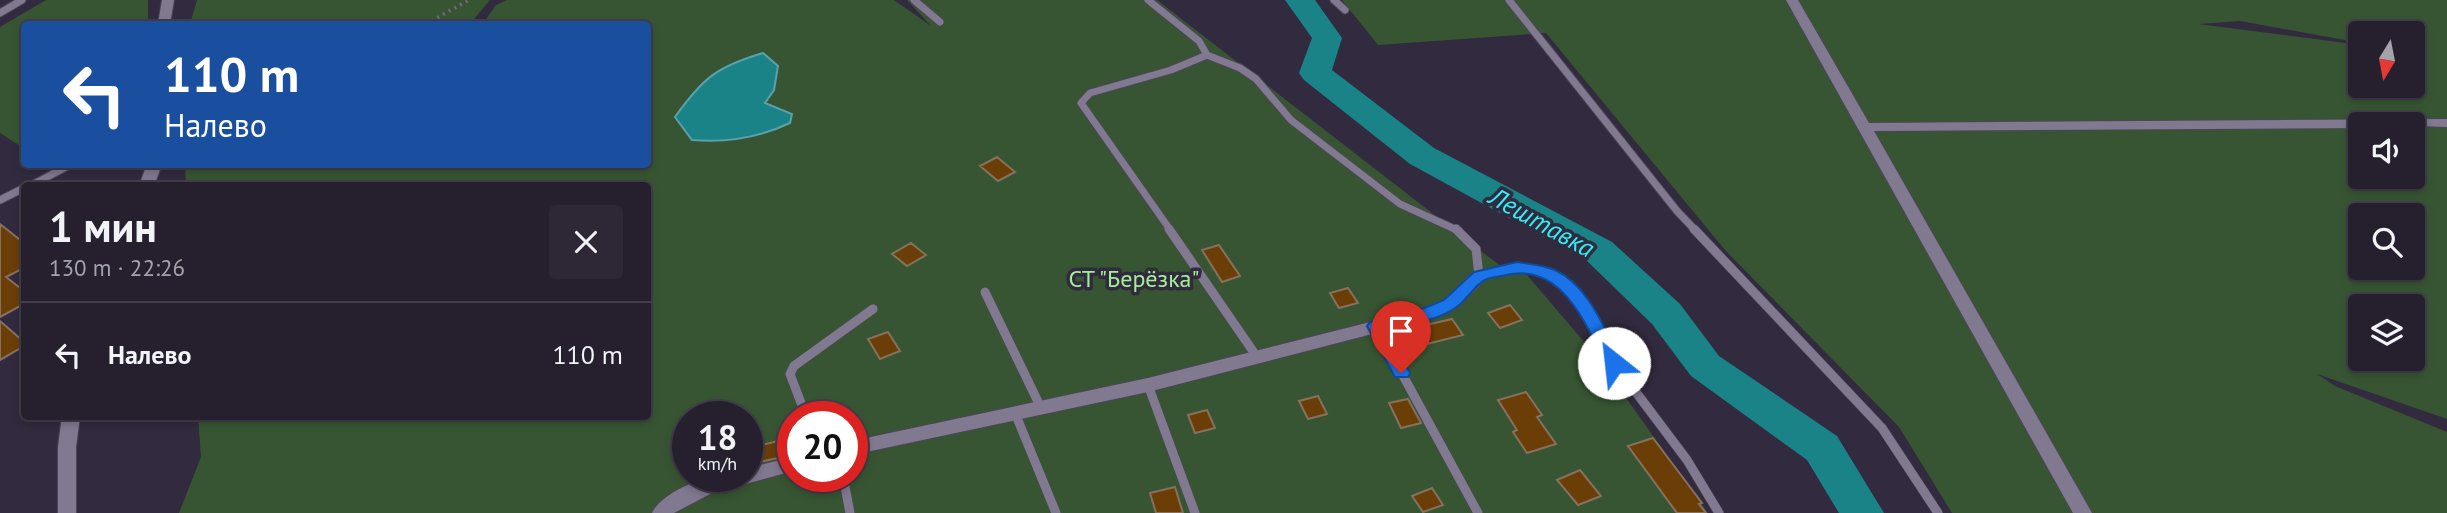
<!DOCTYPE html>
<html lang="ru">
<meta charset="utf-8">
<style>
:root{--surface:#26202e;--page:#2e2836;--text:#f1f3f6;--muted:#a4a3aa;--line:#423e4a}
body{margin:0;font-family:"PT Sans",sans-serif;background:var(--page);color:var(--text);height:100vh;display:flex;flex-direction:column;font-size:26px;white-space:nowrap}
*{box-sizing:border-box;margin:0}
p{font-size:23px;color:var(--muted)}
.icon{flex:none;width:38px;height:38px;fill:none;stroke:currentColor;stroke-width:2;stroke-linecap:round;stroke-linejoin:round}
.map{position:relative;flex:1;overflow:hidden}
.details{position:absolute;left:21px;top:182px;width:630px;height:238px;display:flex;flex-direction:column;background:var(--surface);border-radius:7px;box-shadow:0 4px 10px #0003,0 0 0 2px var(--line)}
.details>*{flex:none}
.hud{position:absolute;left:21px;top:21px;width:630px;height:147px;border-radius:7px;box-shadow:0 4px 10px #0003,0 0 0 2px var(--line);background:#1a4fa0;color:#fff;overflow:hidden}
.needle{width:46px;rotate:190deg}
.controls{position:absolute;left:2348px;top:21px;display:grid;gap:14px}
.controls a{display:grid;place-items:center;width:77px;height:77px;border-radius:7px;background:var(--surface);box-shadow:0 4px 10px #0003,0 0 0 2px var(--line);font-size:35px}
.speed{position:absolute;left:672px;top:401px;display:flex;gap:14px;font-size:35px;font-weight:700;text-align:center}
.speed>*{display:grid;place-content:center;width:91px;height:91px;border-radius:50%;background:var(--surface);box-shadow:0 4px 10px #0003,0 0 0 2px var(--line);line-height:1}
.speed small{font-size:18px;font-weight:400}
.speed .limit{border:10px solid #d22;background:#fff;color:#111}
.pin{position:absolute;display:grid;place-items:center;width:60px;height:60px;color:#fff;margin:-72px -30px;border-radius:50% 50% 50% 0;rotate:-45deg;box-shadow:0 0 7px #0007}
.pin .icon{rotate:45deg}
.me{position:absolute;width:77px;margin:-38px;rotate:331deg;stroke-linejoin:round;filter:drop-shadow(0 0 5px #0008)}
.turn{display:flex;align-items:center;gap:24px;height:147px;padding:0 28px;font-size:32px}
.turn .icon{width:91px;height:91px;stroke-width:2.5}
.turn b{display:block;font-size:49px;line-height:60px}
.round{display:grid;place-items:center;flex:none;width:74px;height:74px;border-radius:7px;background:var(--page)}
.overview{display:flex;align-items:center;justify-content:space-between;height:119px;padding:0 28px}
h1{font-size:42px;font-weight:800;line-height:52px}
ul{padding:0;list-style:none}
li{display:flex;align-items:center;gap:21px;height:105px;padding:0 28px;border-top:2px solid var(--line)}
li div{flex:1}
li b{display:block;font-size:26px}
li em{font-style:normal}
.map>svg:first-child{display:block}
</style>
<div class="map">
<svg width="2447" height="513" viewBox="0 0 2447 513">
<rect width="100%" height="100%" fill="#322a3e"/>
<path fill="#375533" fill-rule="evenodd" d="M 46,0 L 148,0 L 148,24 L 24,24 L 24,147 L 22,147 L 0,133 L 0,27 Z
M 197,0 L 490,0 L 470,24 L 190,24 Z
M 507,0 L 894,0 L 931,26 L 907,0 L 1157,0 L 1503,268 L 1527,275 L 1597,357 L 1708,513 L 179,513 L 201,457 L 198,417 L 648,416 L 648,186 L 186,185 L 185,164 L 648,164 L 648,24 L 483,24 L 496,5 ZM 688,416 L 747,416 L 747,476 L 688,476 ZM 793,416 L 852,416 L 852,476 L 793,476 Z
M 1342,0 L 2447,0 L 2447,419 L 2317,374 L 2335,386 L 2447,432 L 2447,513 L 1952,513 L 1899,427 L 1725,250 L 1546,33 L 1378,45 ZM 2240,21 L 2361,43 L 2361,33 L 2413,33 L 2413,86 L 2361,86 L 2361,45 L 2198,24 ZM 2361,124 L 2413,124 L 2413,177 L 2361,177 ZM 2361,215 L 2413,215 L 2413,268 L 2361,268 ZM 2361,306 L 2413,306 L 2413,359 L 2361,359 Z"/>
<path fill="#1a8387" stroke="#5aa2a9" stroke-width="2" d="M 763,53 L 778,66 L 774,90 L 765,103 L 792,114 L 790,123 C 758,138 727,143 692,140 L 675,117 C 703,78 716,67 763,53 Z"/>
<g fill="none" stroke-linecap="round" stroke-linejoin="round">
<path fill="#1a8387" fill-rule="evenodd" d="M 1285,0 L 1315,0 L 1342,38 L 1332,70 L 1434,148 L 1612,242 L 1680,304 L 1719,356 L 1837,436 L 1884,513 L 1839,513 L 1807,460 L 1691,376 L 1652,324 L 1586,260 L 1410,164 L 1304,80 L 1299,73 L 1312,38 Z"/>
</g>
<path fill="#6b3e07" stroke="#85715e" stroke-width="2" d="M 997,157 L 1015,172 L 998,181 L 980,166 Z
M 0,224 L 24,243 L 24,268 L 6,277 L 24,291 L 24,304 L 0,317 Z
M 911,243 L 926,255 L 907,266 L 892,254 Z
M 1219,245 L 1240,276 L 1222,282 L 1202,250 Z
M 1348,288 L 1358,303 L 1339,308 L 1330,293 Z
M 1510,305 L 1522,320 L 1500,328 L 1488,313 Z
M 1452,319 L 1463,335 L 1411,348 L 1401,331 Z
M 0,321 L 24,342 L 24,346 L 0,360 Z
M 888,332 L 900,351 L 880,359 L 868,339 Z
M 1526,392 L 1542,415 L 1537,417 L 1556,444 L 1527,453 L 1513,432 L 1517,430 L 1498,400 Z
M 1318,396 L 1327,414 L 1308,419 L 1299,401 Z
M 1408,399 L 1421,423 L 1401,428 L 1389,403 Z
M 1207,410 L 1215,428 L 1195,433 L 1188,415 Z
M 793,437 L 793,455 L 759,462 L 758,446 Z
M 1653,438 L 1702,503 L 1699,504 L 1706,513 L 1677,513 L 1628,446 Z
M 1580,470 L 1601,496 L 1578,505 L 1557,480 Z
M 1175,487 L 1183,513 L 1156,513 L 1150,493 Z
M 1432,488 L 1443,505 L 1423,512 L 1412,496 Z"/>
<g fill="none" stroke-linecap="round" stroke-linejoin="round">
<defs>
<path id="lane-far1" d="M 914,0 L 940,22
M 1148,0 L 1199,41 L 1207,55
M 1334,0 L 1345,10
M 1509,0 L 1677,211 L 1696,231
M 0,13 L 22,0
M 30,186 L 66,167
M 0,200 L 24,188
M 1171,231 L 1081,103 L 1090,93 L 1171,70 L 1207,55 L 1240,68 L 1256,79 L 1291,120 L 1400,204 L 1459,231"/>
<path id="lane" d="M 1169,229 L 1257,357
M 1456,229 L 1476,249 L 1479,276 L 1517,267 L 1549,273 L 1565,283 L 1578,297 L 1614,363 L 1687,460 L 1719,513
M 1694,229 L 1882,428 L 1938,513
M 985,292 L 1041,408
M 1376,326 L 1478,513
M 1148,385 L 1195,513
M 1015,413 L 1056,513
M 806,416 L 790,374 L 794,366 L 873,309
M 843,476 L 850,513"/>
<path id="street" d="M 162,0 L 174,0 L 170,24 L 158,24 Z
M 1786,0 L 1798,0 L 1869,123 L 2447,119 L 2447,127 L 2361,124 L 2361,128 L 1874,131 L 2092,513 L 2073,513 Z
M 147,164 L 162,164 L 154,186 L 139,186 Z
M 1479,270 L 1485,272 L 1487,276 L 1485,280 L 1456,308 L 1426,320 L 1148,392 L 852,455 L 852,441 L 1148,378 L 1422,309 L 1444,300 L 1473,272 Z
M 62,416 L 80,416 L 76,447 L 76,513 L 58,513 L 58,447 Z
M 793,457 L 793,471 L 712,493 L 674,513 L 652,513 C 661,494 698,478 719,476 C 728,475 738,476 747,476 L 747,468 Z"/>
</defs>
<use href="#lane-far1" stroke="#4d4657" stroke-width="9"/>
<use href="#lane" stroke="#4d4657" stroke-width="10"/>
<use href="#street" stroke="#4d4657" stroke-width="2"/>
<path stroke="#726b7d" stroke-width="3.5" stroke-dasharray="2 4.5" stroke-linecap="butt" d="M 426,24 L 469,0"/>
<use href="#lane-far1" stroke="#817990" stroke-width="7"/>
<use href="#lane" stroke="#817990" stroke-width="9"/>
<use href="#street" fill="#817990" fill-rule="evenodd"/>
</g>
<path fill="#1a73e8" stroke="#114b97" stroke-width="2" d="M 1517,262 C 1530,264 1544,265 1555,270 C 1590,286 1605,332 1623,363 L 1620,367 L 1608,367 C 1586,327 1564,262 1506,275 C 1500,277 1490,277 1485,280 C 1474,286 1467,299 1458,306 C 1439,321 1409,324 1386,330 L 1410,373 L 1408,377 L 1395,377 L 1367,326 L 1370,322 L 1422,309 L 1444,300 L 1474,272 Z"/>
<g text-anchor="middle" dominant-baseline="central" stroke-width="7" stroke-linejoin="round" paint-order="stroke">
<g font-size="24" fill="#a3ef97" stroke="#322a3e">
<text x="1134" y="278">СТ "Берёзка"</text>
</g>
<g font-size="26" font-style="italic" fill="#30f0f8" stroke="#322a3e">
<text transform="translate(1542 222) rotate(29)">Лештавка</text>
</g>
</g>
</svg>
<div class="controls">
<a><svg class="needle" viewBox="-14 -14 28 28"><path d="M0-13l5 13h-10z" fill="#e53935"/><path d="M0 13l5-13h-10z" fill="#a4a3aa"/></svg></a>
<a><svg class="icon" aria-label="sound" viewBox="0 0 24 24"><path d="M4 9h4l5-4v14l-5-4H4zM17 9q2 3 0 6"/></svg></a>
<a><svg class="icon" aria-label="search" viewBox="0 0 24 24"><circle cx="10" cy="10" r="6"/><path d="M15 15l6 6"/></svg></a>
<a><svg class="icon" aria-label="layers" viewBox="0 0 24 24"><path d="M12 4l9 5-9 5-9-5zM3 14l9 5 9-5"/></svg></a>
</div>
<div class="speed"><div>18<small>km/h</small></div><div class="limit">20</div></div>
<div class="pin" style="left:1401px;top:373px;background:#d93025"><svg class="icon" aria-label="arrive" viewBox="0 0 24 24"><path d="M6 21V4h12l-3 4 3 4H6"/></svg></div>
<svg class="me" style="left:1614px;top:363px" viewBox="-20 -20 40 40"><circle r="19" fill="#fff"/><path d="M0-13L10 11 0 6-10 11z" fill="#1a73e8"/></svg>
<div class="hud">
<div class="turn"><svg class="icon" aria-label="left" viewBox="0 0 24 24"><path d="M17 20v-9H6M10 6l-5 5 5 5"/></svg><div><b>110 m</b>Налево</div></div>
</div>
<section class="details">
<div class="overview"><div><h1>1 мин</h1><p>130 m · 22:26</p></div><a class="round"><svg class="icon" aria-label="close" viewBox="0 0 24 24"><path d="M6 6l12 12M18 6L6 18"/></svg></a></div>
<ul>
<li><svg class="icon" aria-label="left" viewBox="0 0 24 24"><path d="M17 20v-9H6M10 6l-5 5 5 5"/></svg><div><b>Налево</b></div><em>110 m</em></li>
</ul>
</section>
</div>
